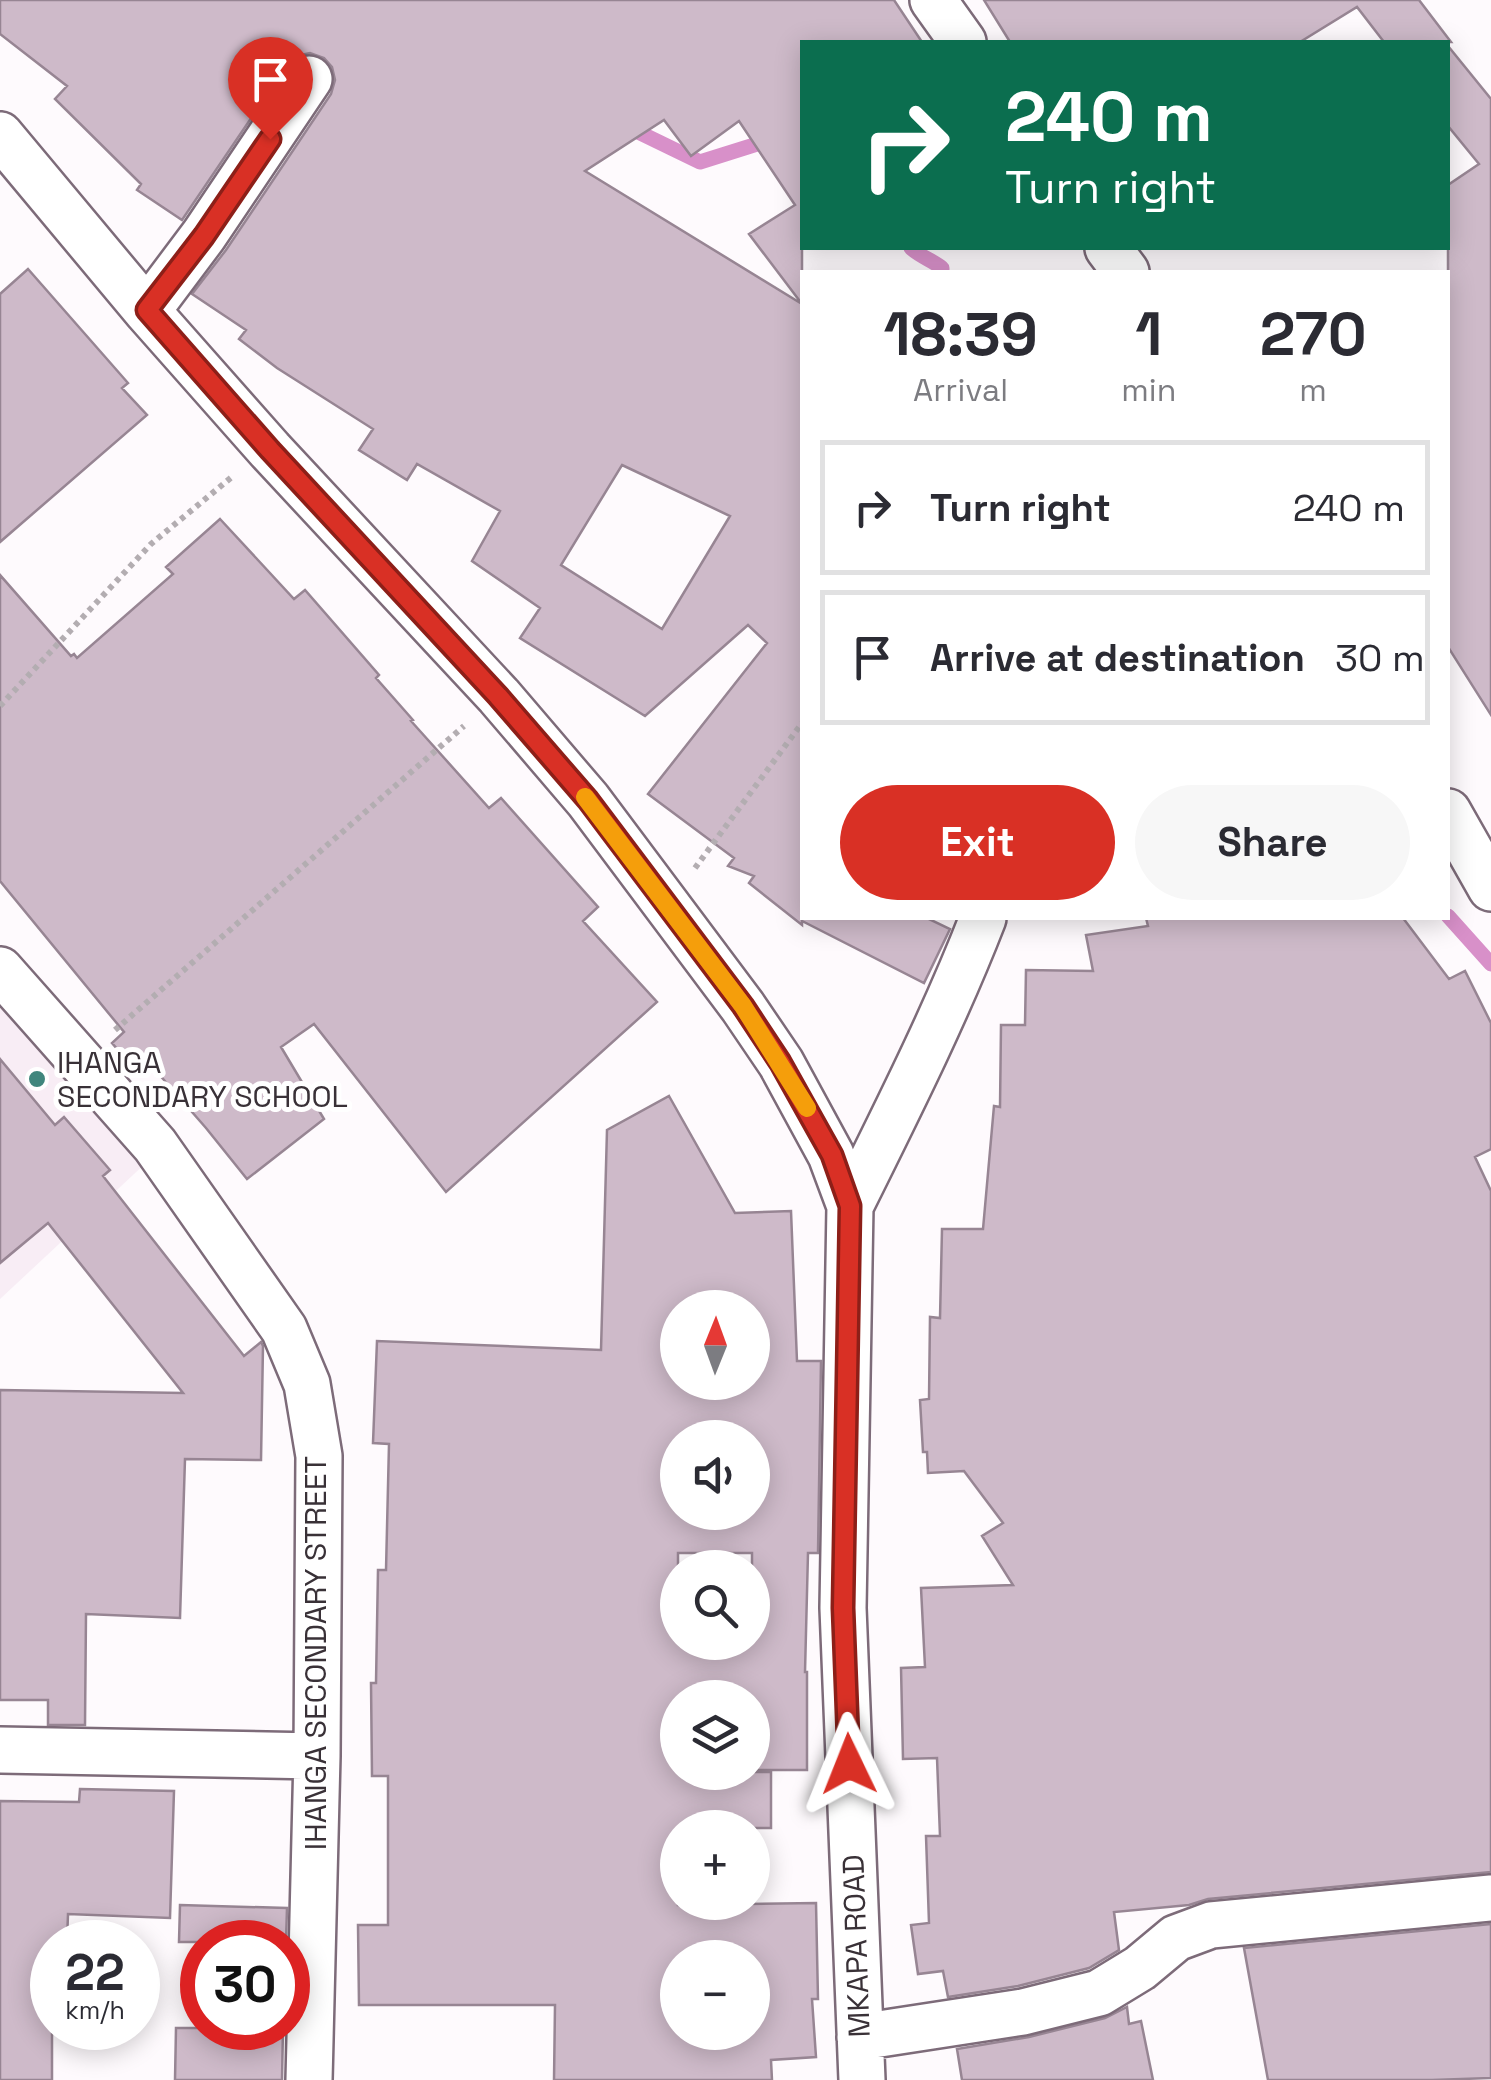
<!DOCTYPE html>
<meta charset="utf-8">
<style>
:root{--surface:#fff;--page:#f7f7f7;--text:#2b2b33;--muted:#7c7c81;--line:#e1e1e2;--accent:#d93025}
body{margin:0;font-family:"Space Grotesk",sans-serif;background:var(--page);color:var(--text);height:100vh;display:flex;flex-direction:column;font-size:38px;white-space:nowrap}
*{box-sizing:border-box;margin:0}
p{font-size:32px;color:var(--muted)}
.icon{flex:none;width:55px;height:55px;fill:none;stroke:currentColor;stroke-width:2;stroke-linecap:round;stroke-linejoin:round}
.map{position:relative;flex:1;overflow:hidden}
.details{position:absolute;left:800px;top:270px;width:650px;height:650px;display:flex;flex-direction:column;background:var(--surface);border-radius:0px;box-shadow:0 5px 25px #0003}
.details>*{flex:none}
.top-card{position:absolute;left:800px;top:40px;width:650px;height:210px;border-radius:0px;box-shadow:0 5px 25px #0003;background:#0b6e4f;color:#fff;overflow:hidden}
.needle{width:65px;rotate:1deg}
.buttons{position:absolute;left:660px;top:1290px;display:grid;gap:20px}
.buttons a{display:grid;place-items:center;width:110px;height:110px;border-radius:50%;background:var(--surface);box-shadow:0 5px 25px #0003;font-size:50px}
.speed{position:absolute;left:30px;top:1920px;display:flex;gap:20px;font-size:50px;font-weight:700;text-align:center}
.speed>*{display:grid;place-content:center;width:130px;height:130px;border-radius:50%;background:var(--surface);box-shadow:0 5px 25px #0003;line-height:1}
.speed small{font-size:25px;font-weight:400}
.speed .limit{border:15px solid #d22;background:#fff;color:#111}
.pin{position:absolute;display:grid;place-items:center;width:85px;height:85px;color:#fff;margin:-102px -42px;border-radius:50% 50% 50% 0;rotate:-45deg;box-shadow:0 0 10px #0007}
.pin .icon{rotate:45deg}
.me{position:absolute;width:110px;margin:-55px;rotate:358deg;stroke-linejoin:round;filter:drop-shadow(0 0 8px #0008)}
.turn{display:flex;align-items:center;gap:35px;height:210px;padding:0 40px;font-size:45px}
.turn .icon{width:130px;height:130px;stroke-width:2.5}
.turn b{display:block;font-size:70px;line-height:85px}
.eta{display:flex;justify-content:space-evenly;align-items:center;height:170px;text-align:center}
.eta b{font-size:60px;font-weight:700;line-height:70px}
.cta{display:flex;gap:20px;margin-top:auto;padding:20px 40px}
.cta a{flex:1;height:115px;border-radius:60px;background:var(--accent);color:#fff;font-size:40px;font-weight:700;line-height:115px;text-align:center}
.cta a+a{background:var(--page);color:var(--text)}
ul{padding:0;list-style:none}
li{display:flex;align-items:center;gap:30px;height:135px;margin:0 20px 15px;padding:0 20px;border:5px solid var(--line);border-radius:0px}
li div{flex:1}
li b{display:block;font-size:38px}
li em{font-style:normal}
.map>svg:first-child{display:block}
</style>
<div class="map">
<svg width="1491" height="2080" viewBox="0 0 1491 2080">
<rect width="100%" height="100%" fill="#fefafd"/>
<path fill="#f8edf5" d="M 0,998 L 149,1160 L 0,1299 Z"/>
<g fill="none" stroke-linecap="round" stroke-linejoin="round">
<path stroke="#d890c9" stroke-width="15" d="M 627,124 L 634,130 L 700,162 L 770,140 L 802,163
M 911,248 C 921,257 932,260 942,268 L 942,272
M 1448,916 L 1491,964"/>
</g>
<path fill="#cebac9" stroke="#978593" stroke-width="2.5" fill-rule="evenodd" d="M 0,0 L 894,0 L 922,42 L 802,42 L 802,918 L 927,918 L 950,929 L 924,983 L 802,921 L 802,925 L 749,883 L 754,876 L 728,866 L 734,858 L 648,794 L 767,643 L 748,625 L 645,716 L 520,638 L 540,608 L 472,561 L 500,511 L 417,464 L 407,480 L 359,450 L 373,429 L 277,368 L 239,339 L 246,330 L 192,294 L 226,250 L 331,94 L 335,80 L 332,67 L 324,58 L 310,53 L 297,56 L 288,64 L 182,220 L 137,190 L 141,184 L 55,99 L 67,86 L 0,34 ZM 664,120 L 691,156 L 739,121 L 795,205 L 749,234 L 802,304 L 585,171 ZM 622,465 L 730,516 L 662,629 L 561,565 Z
M 984,0 L 1419,0 L 1451,42 L 1384,42 L 1357,7 L 1300,42 L 1010,42 Z
M 1448,46 L 1491,99 L 1491,715 L 1448,647 L 1448,185 L 1479,164 L 1448,126 Z
M 28,269 L 128,383 L 122,388 L 147,415 L 0,542 L 0,294 Z
M 220,519 L 294,599 L 305,590 L 379,675 L 376,678 L 413,720 L 411,721 L 489,808 L 501,798 L 598,907 L 583,921 L 657,1002 L 446,1192 L 314,1024 L 281,1047 L 324,1119 L 247,1179 L 206,1128 L 150,1064 L 139,1074 L 112,1043 L 124,1032 L 0,881 L 0,575 L 71,656 L 74,654 L 77,658 L 173,574 L 166,567 Z
M 1146,918 L 1403,918 L 1449,979 L 1465,971 L 1491,1023 L 1491,1149 L 1475,1157 L 1491,1191 L 1491,1872 L 1208,1899 L 1189,1905 L 1114,1912 L 1119,1950 L 1089,1968 L 1018,1986 L 948,1997 L 943,1971 L 918,1974 L 911,1925 L 929,1923 L 926,1836 L 940,1836 L 937,1758 L 903,1759 L 901,1668 L 925,1667 L 921,1588 L 1013,1585 L 982,1536 L 1003,1523 L 964,1471 L 928,1473 L 927,1452 L 923,1452 L 920,1400 L 929,1399 L 930,1317 L 940,1318 L 942,1229 L 983,1229 L 994,1106 L 1000,1107 L 1001,1025 L 1025,1025 L 1026,970 L 1093,971 L 1086,935 L 1148,926 Z
M 0,1059 L 55,1125 L 64,1117 L 110,1170 L 103,1176 L 244,1356 L 261,1342 L 263,1346 L 261,1460 L 185,1459 L 180,1618 L 86,1614 L 85,1725 L 48,1725 L 48,1700 L 0,1700 L 0,1390 L 183,1393 L 48,1223 L 0,1263 Z
M 669,1096 L 735,1213 L 791,1211 L 797,1361 L 821,1361 L 818,1553 L 808,1553 L 805,1672 L 807,1672 L 807,1770 L 752,1770 L 752,1698 L 678,1698 L 678,1772 L 771,1772 L 771,1828 L 678,1828 L 678,1905 L 816,1903 L 818,1999 L 812,1999 L 816,2057 L 771,2060 L 772,2080 L 554,2080 L 555,2005 L 359,2005 L 358,1925 L 388,1925 L 388,1776 L 372,1776 L 371,1683 L 376,1683 L 378,1570 L 386,1570 L 389,1444 L 373,1443 L 377,1341 L 601,1350 L 607,1130 ZM 678,1308 L 752,1308 L 752,1382 L 678,1382 ZM 678,1438 L 752,1438 L 752,1512 L 678,1512 ZM 678,1553 L 752,1553 L 752,1642 L 678,1642 ZM 678,1958 L 752,1958 L 752,2032 L 678,2032 Z
M 80,1789 L 174,1791 L 170,1918 L 68,1914 L 67,1942 L 52,1942 L 52,2080 L 0,2080 L 0,1801 L 79,1802 Z
M 180,1905 L 287,1908 L 286,1942 L 179,1942 Z
M 1491,1924 L 1491,2078 L 1432,2080 L 1268,2080 L 1244,1948 Z
M 1127,2007 L 1129,2024 L 1141,2021 L 1153,2080 L 962,2080 L 957,2049 L 1029,2037 L 1105,2018 Z
M 176,2028 L 283,2028 L 282,2080 L 175,2080 Z"/>
<g fill="none" stroke-linecap="round" stroke-linejoin="round">
<defs>
<path id="minor" d="M 933,0 L 963,42
M 0,135 L 147,311 L 270,450 L 499,696 L 588,800 L 743,1007 L 781,1063 L 831,1155 L 850,1206 L 843,1608 L 862,2080
M 1108,248 L 1126,272
M 147,311 L 204,235 L 309,79
M 1448,812 L 1491,888
M 0,970 L 155,1145 L 284,1329 L 307,1384 L 319,1456 L 317,1756 L 309,2080
M 850,1206 C 897,1111 945,1016 983,918
M 0,1750 L 317,1756
M 860,2037 L 1023,2012 L 1099,1993 L 1140,1968 L 1176,1938 L 1211,1925 L 1491,1898"/>
</defs>
<use href="#minor" stroke="#7d6b79" stroke-width="50"/>
<path stroke="#b3adb1" stroke-width="6" stroke-dasharray="5 5" stroke-linecap="butt" d="M 0,706 L 151,544 L 233,476
M 695,868 L 802,723
M 115,1030 L 464,726"/>
<use href="#minor" stroke="#fff" stroke-width="45"/>
</g>
<g fill="none" stroke-linecap="round" stroke-linejoin="round">
<defs>
<path id="route" d="M 270,139 L 204,236 L 147,310 L 270,450 L 498,696 L 588,800 L 743,1006 L 780,1062 L 832,1155 L 850,1206 L 843,1608 L 849,1764"/>
</defs>
<use href="#route" stroke="#8d1f18" stroke-width="25"/>
<use href="#route" stroke="#d93025" stroke-width="18"/>
<path stroke="#f59e0b" stroke-width="18" d="M 585,797 L 743,1006 L 807,1108"/>
</g>
<circle fill="#40867d" stroke="#fff" stroke-width="4" cx="37" cy="1079" r="10"/>
<g text-anchor="middle" dominant-baseline="central" stroke-width="10" stroke-linejoin="round" paint-order="stroke">
<g font-size="30" fill="#393137" stroke="#fff" text-anchor="start">
<text x="57" y="1062">IHANGA<tspan x="57" dy="34">SECONDARY SCHOOL</tspan></text>
</g>
<g font-size="30" fill="#393137" stroke="#fff">
<text transform="translate(315 1653) rotate(-90)">IHANGA SECONDARY STREET</text>
<text transform="translate(856 1946) rotate(-92)">MKAPA ROAD</text>
</g>
</g>
</svg>
<div class="buttons">
<a><svg class="needle" viewBox="-14 -14 28 28"><path d="M0-13l5 13h-10z" fill="#e53935"/><path d="M0 13l5-13h-10z" fill="#7c7c81"/></svg></a>
<a><svg class="icon" aria-label="sound" viewBox="0 0 24 24"><path d="M4 9h4l5-4v14l-5-4H4zM17 9q2 3 0 6"/></svg></a>
<a><svg class="icon" aria-label="search" viewBox="0 0 24 24"><circle cx="10" cy="10" r="6"/><path d="M15 15l6 6"/></svg></a>
<a><svg class="icon" aria-label="layers" viewBox="0 0 24 24"><path d="M12 4l9 5-9 5-9-5zM3 14l9 5 9-5"/></svg></a>
<a>+</a>
<a>−</a>
</div>
<div class="speed"><div>22<small>km/h</small></div><div class="limit">30</div></div>
<div class="pin" style="left:270px;top:139px;background:#d93025"><svg class="icon" aria-label="arrive" viewBox="0 0 24 24"><path d="M6 21V4h12l-3 4 3 4H6"/></svg></div>
<svg class="me" style="left:849px;top:1764px" viewBox="-20 -20 40 40"><path d="M0-17L14 15 0 8-14 15z" fill="#d93025" stroke="#fff" stroke-width="4"/></svg>
<div class="top-card">
<div class="turn"><svg class="icon" aria-label="right" viewBox="0 0 24 24"><path d="M7 20v-9h11M14 6l5 5-5 5"/></svg><div><b>240 m</b>Turn right</div></div>
</div>
<section class="details">
<div class="eta">
<div><b>18:39</b><p>Arrival</p></div>
<div><b>1</b><p>min</p></div>
<div><b>270</b><p>m</p></div>
</div>
<ul>
<li><svg class="icon" aria-label="right" viewBox="0 0 24 24"><path d="M7 20v-9h11M14 6l5 5-5 5"/></svg><div><b>Turn right</b></div><em>240 m</em></li>
<li><svg class="icon" aria-label="arrive" viewBox="0 0 24 24"><path d="M6 21V4h12l-3 4 3 4H6"/></svg><div><b>Arrive at destination</b></div><em>30 m</em></li>
</ul>
<div class="cta"><a>Exit</a><a>Share</a></div>
</section>
</div>
